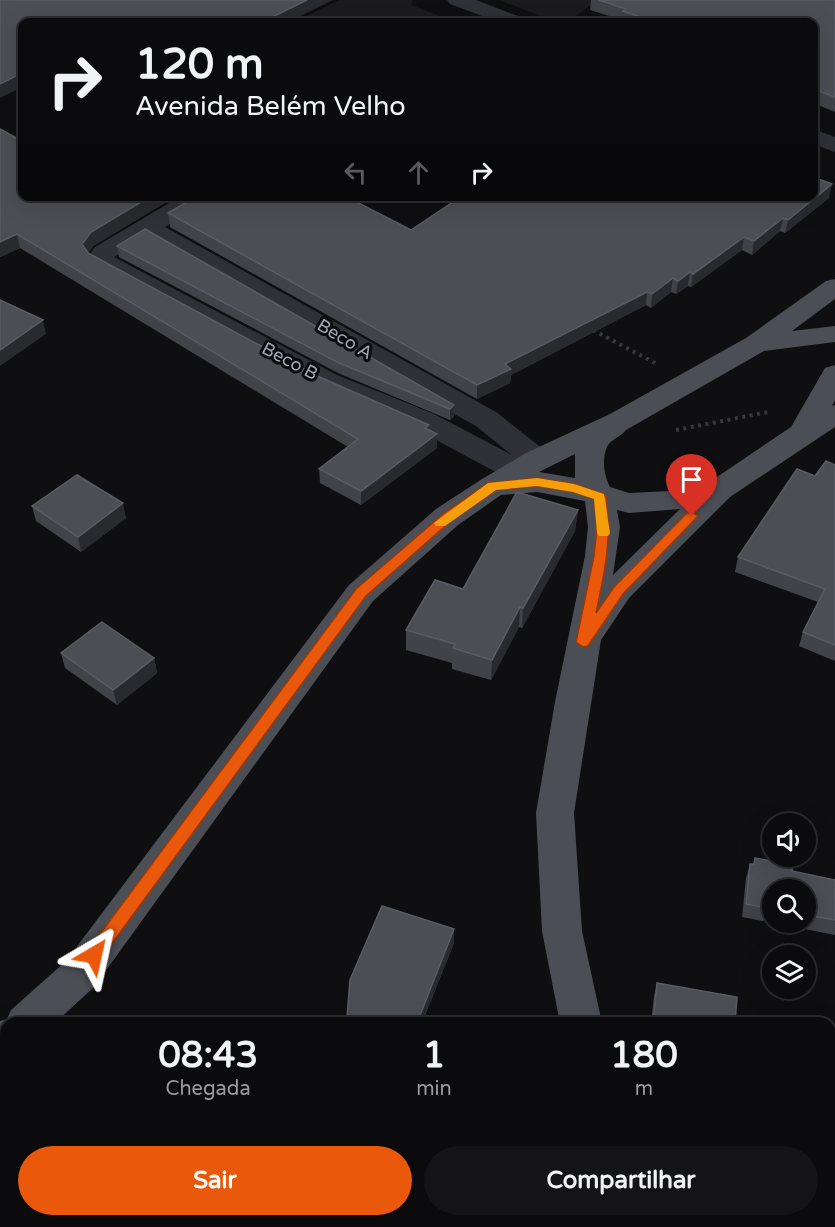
<!DOCTYPE html>
<html lang="pt">
<meta charset="utf-8">
<style>
:root{--surface:#0b0b0d;--page:#141416;--text:#f1f3f6;--muted:#9a9b9d;--line:#2b2b2e;--accent:#ea580c}
body{margin:0;font-family:"Varela Round",sans-serif;background:var(--page);color:var(--text);height:100vh;display:flex;flex-direction:column;font-size:22px;white-space:nowrap}
*{box-sizing:border-box;margin:0}
p{font-size:20px;color:var(--muted)}
.icon{flex:none;width:33px;height:33px;fill:none;stroke:currentColor;stroke-width:2;stroke-linecap:round;stroke-linejoin:round}
.map{position:relative;flex:1;overflow:hidden}
.details{position:absolute;left:0px;top:1017px;width:836px;height:210px;display:flex;flex-direction:column;background:var(--surface);border-radius:18px 18px 0 0;box-shadow:0 6px 24px #0002,0 0 0 2px var(--line)}
.details>*{flex:none}
.top-card{position:absolute;left:18px;top:18px;width:800px;height:183px;border-radius:12px;box-shadow:0 6px 24px #0002,0 0 0 2px var(--line);background:#0b0b0d;color:var(--text);overflow:hidden}
.fabs{position:absolute;left:762px;top:813px;display:grid;gap:12px}
.fabs a{display:grid;place-items:center;width:54px;height:54px;border-radius:50%;background:var(--surface);box-shadow:0 6px 24px #0002,0 0 0 2px var(--line);font-size:30px}
.pin{position:absolute;display:grid;place-items:center;width:51px;height:51px;color:#fff;margin:-62px -26px;border-radius:50% 50% 50% 0;rotate:-45deg;box-shadow:0 0 6px #0007}
.pin .icon{rotate:45deg}
.me{position:absolute;width:66px;margin:-33px;rotate:36deg;stroke-linejoin:round;filter:drop-shadow(0 0 4px #0008)}
.turn{display:flex;align-items:center;gap:21px;height:126px;padding:0 18px;font-size:27px}
.turn .icon{width:78px;height:78px;stroke-width:2.5}
.turn b{display:block;font-size:42px;line-height:51px}
.lanes{display:flex;align-items:center;height:57px;padding:0 18px;background:#0003;justify-content:center;gap:30px;direction:ltr}
.lanes .off{opacity:.35}
.eta{display:flex;justify-content:space-evenly;align-items:center;height:102px;text-align:center}
.eta b{font-size:36px;font-weight:700;line-height:42px}
.action{display:flex;gap:12px;margin-top:auto;padding:12px 18px}
.action a{flex:1;height:69px;border-radius:36px;background:var(--accent);color:#fff;font-size:24px;font-weight:700;line-height:69px;text-align:center}
.action a+a{background:var(--page);color:var(--text)}
.map>svg:first-child{display:block}
</style>
<div class="map">
<svg width="835" height="1227" viewBox="0 0 835 1227">
<rect width="100%" height="100%" fill="#0f0f11"/>
<path fill="#1b1b1e" d="M 340,0 L 413,0 L 411,5 L 455,22 L 294,22 Z
M 499,0 L 598,0 L 567,22 L 557,22 Z"/>
<g fill="none" stroke-linecap="round" stroke-linejoin="round">
<path stroke="#36383d" stroke-width="4" stroke-dasharray="3 4.5" stroke-linecap="butt" d="M 593,330 L 655,363
M 676,430 L 768,412"/>
<path fill="#303136" fill-rule="evenodd" d="M 447,0 L 476,0 L 523,18 L 527,22 L 498,22 L 450,4 Z
M 813,129 L 835,137 L 835,152 L 813,144 Z
M 181,196 L 212,196 L 209,201 L 165,227 L 496,412 L 548,453 L 552,460 L 548,467 L 537,470 L 531,468 L 533,471 L 529,478 L 518,481 L 507,478 L 414,428 L 317,387 L 92,265 L 87,258 L 95,247 ZM 147,237 L 296,321 L 402,385 L 476,426 L 512,455 L 434,414 L 337,375 L 114,257 Z"/>
<path fill="#4c4e55" fill-rule="evenodd" d="M 835,279 L 835,299 L 792,331 L 835,326 L 835,342 L 764,351 L 626,430 C 622,436 612,439 608,445 C 601,458 604,476 610,487 L 629,493 L 670,491 L 708,483 L 791,427 L 825,368 L 835,365 L 835,400 L 832,406 L 835,405 L 835,427 L 730,497 L 629,598 L 601,640 L 574,813 L 582,931 L 602,1023 L 560,1023 L 542,931 L 536,813 L 555,702 L 585,556 L 588,527 L 585,501 L 537,492 L 501,495 L 458,525 L 373,601 L 94,987 L 55,1023 L 6,1023 L 6,1060 L 0,1062 L 0,1021 L 7,1019 L 11,1010 L 66,961 L 349,585 L 436,509 L 482,479 L 526,453 L 610,414 L 746,338 L 826,281 ZM 575,454 L 575,478 L 539,472 ZM 680,509 L 613,575 L 620,527 L 617,510 L 629,513 Z
M 621,1221 L 667,1221 L 669,1227 L 623,1227 Z"/>
</g>
<path fill="#424349" fill-rule="evenodd" d="M 591,0 L 835,0 L 835,112 L 813,103 L 813,22 L 622,22 L 622,20 L 590,10 Z
M 0,129 L 22,196 L 176,196 L 93,246 L 88,253 L 315,375 L 429,430 L 437,448 L 361,505 L 320,483 L 319,469 L 348,447 L 20,248 L 0,257 Z
M 197,196 L 347,196 L 346,197 L 411,230 L 829,198 L 785,233 L 780,231 L 752,255 L 742,250 L 691,287 L 688,286 L 676,294 L 671,292 L 651,308 L 646,305 L 511,375 L 510,383 L 477,399 L 170,227 L 168,213 Z
M 117,246 L 454,405 L 454,416 L 450,420 L 338,373 L 119,257 Z
M 835,465 L 835,661 L 799,646 L 803,632 L 818,602 L 735,572 L 738,557 L 815,476 Z
M 32,506 L 126,518 L 81,552 L 36,521 Z
M 578,510 L 575,531 L 522,628 L 519,627 L 491,680 L 452,669 L 452,663 L 406,650 L 406,630 L 463,589 Z
M 61,653 L 154,658 L 157,673 L 117,705 L 65,668 Z
M 755,858 L 792,871 L 835,880 L 835,935 L 742,917 L 746,878 L 750,864 L 754,864 ZM 772,890 L 806,890 L 806,922 L 772,922 Z
M 454,929 L 454,943 L 422,1023 L 347,1023 L 347,1017 Z
M 657,983 L 735,1023 L 651,1023 L 654,996 Z
M 830,1158 L 835,1159 L 835,1227 L 827,1227 L 817,1225 L 817,1221 L 830,1221 Z
M 726,1221 L 774,1221 L 774,1227 L 739,1227 L 725,1224 Z"/>
<path fill="#292a2e" d="M 307,0 L 333,0 L 288,22 L 262,22 Z
M 22,73 L 22,87 L 0,98 L 0,84 Z
M 832,184 L 829,198 L 785,233 L 788,220 Z
M 151,196 L 176,196 L 93,246 L 85,258 L 82,244 L 91,232 Z
M 783,218 L 780,231 L 752,255 L 754,241 Z
M 17,234 L 20,248 L 0,257 L 0,242 Z
M 744,237 L 742,250 L 691,287 L 693,274 Z
M 690,272 L 688,286 L 676,294 L 678,281 Z
M 673,278 L 671,292 L 651,308 L 652,294 Z
M 647,292 L 646,305 L 511,375 L 510,383 L 477,399 L 477,385 L 505,364 Z
M 43,320 L 46,334 L 0,366 L 0,350 Z
M 454,405 L 454,416 L 450,420 L 450,409 Z
M 437,434 L 437,448 L 361,505 L 361,491 Z
M 123,503 L 126,518 L 81,552 L 78,537 Z
M 578,510 L 575,531 L 522,628 L 523,608 Z
M 520,607 L 519,627 L 491,680 L 492,660 Z
M 154,658 L 157,673 L 117,705 L 113,690 Z
M 454,929 L 454,943 L 422,1023 L 417,1023 Z"/>
<path fill="#4c4e54" stroke="#595c63" stroke-width="1.5" d="M 0,0 L 307,0 L 262,22 L 22,22 L 22,73 L 0,84 Z
M 599,0 L 835,0 L 835,97 L 813,89 L 813,22 L 654,22 L 623,11 L 626,9 Z
M 0,129 L 22,141 L 22,196 L 151,196 L 91,232 L 82,244 L 88,253 L 315,375 L 429,425 L 425,428 L 437,434 L 361,491 L 319,469 L 358,439 L 17,234 L 0,242 Z
M 813,177 L 832,184 L 788,220 L 783,218 L 754,241 L 744,237 L 693,274 L 690,272 L 678,281 L 673,278 L 652,294 L 647,292 L 505,364 L 511,369 L 477,385 L 168,213 L 197,196 L 345,196 L 411,230 L 462,196 L 813,196 Z
M 145,229 L 454,405 L 450,409 L 337,362 L 117,246 Z
M 0,300 L 43,320 L 0,350 Z
M 826,461 L 835,465 L 835,645 L 803,632 L 825,589 L 738,557 L 797,469 L 815,476 Z
M 77,475 L 123,503 L 78,537 L 32,506 Z
M 517,492 L 578,510 L 523,608 L 520,607 L 492,660 L 453,648 L 455,644 L 406,630 L 435,580 L 463,589 Z
M 102,622 L 154,658 L 113,690 L 61,653 Z
M 755,858 L 793,865 L 792,871 L 835,880 L 835,920 L 806,915 L 806,890 L 772,890 L 772,909 L 746,904 L 750,864 L 754,864 Z
M 382,906 L 454,929 L 417,1023 L 364,1023 L 347,1017 L 350,980 Z
M 657,983 L 737,997 L 735,1023 L 653,1023 Z
M 6,1132 L 6,1221 L 372,1221 L 372,1227 L 0,1227 L 0,1164 L 3,1160 L 0,1158 L 0,1142 Z
M 830,1158 L 835,1159 L 835,1216 L 830,1215 Z
M 742,1221 L 774,1221 L 774,1227 L 770,1227 Z"/>
<path fill="#ea580c" stroke="#983908" stroke-width="1.5" d="M 537,478 L 574,484 L 604,494 L 606,497 C 612,541 605,570 596,613 L 614,587 L 687,513 L 692,512 L 698,516 L 623,594 L 588,646 L 583,647 L 576,642 L 594,556 L 597,527 L 594,499 L 573,492 L 537,486 L 496,490 L 452,520 L 366,596 L 100,960 L 94,962 L 88,960 L 86,955 L 88,950 L 356,589 L 443,514 L 488,483 Z"/>
<path fill="#f59e0b" d="M 537,478 L 574,484 L 604,494 L 610,533 L 608,536 L 599,536 L 597,533 L 594,499 L 573,492 L 537,486 L 496,490 L 445,526 L 436,526 L 434,523 L 488,483 Z"/>
<g text-anchor="middle" dominant-baseline="central" stroke-width="6" stroke-linejoin="round" paint-order="stroke">
<g font-size="18" fill="#9fa5b3" stroke="#0b0a0c">
<text transform="translate(345 339) rotate(31)">Beco A</text>
<text transform="translate(290 361) rotate(28)">Beco B</text>
</g>
</g>
</svg>
<div class="fabs">
<a><svg class="icon" aria-label="sound" viewBox="0 0 24 24"><path d="M4 9h4l5-4v14l-5-4H4zM17 9q2 3 0 6"/></svg></a>
<a><svg class="icon" aria-label="search" viewBox="0 0 24 24"><circle cx="10" cy="10" r="6"/><path d="M15 15l6 6"/></svg></a>
<a><svg class="icon" aria-label="layers" viewBox="0 0 24 24"><path d="M12 4l9 5-9 5-9-5zM3 14l9 5 9-5"/></svg></a>
</div>
<div class="pin" style="left:692px;top:516px;background:#d93025"><svg class="icon" aria-label="arrive" viewBox="0 0 24 24"><path d="M6 21V4h12l-3 4 3 4H6"/></svg></div>
<svg class="me" style="left:94px;top:955px" viewBox="-20 -20 40 40"><path d="M0-17L14 15 0 8-14 15z" fill="#ea580c" stroke="#fff" stroke-width="4"/></svg>
<div class="top-card">
<div class="turn"><svg class="icon" aria-label="right" viewBox="0 0 24 24"><path d="M7 20v-9h11M14 6l5 5-5 5"/></svg><div><b>120 m</b>Avenida Belém Velho</div></div>
<div class="lanes"><svg class="icon off" aria-label="left" viewBox="0 0 24 24"><path d="M17 20v-9H6M10 6l-5 5 5 5"/></svg><svg class="icon off" aria-label="ahead" viewBox="0 0 24 24"><path d="M12 20V5M6 11l6-6 6 6"/></svg><svg class="icon" aria-label="right" viewBox="0 0 24 24"><path d="M7 20v-9h11M14 6l5 5-5 5"/></svg></div>
</div>
<section class="details">
<div class="eta">
<div><b>08:43</b><p>Chegada</p></div>
<div><b>1</b><p>min</p></div>
<div><b>180</b><p>m</p></div>
</div>
<div class="action"><a>Sair</a><a>Compartilhar</a></div>
</section>
</div>
